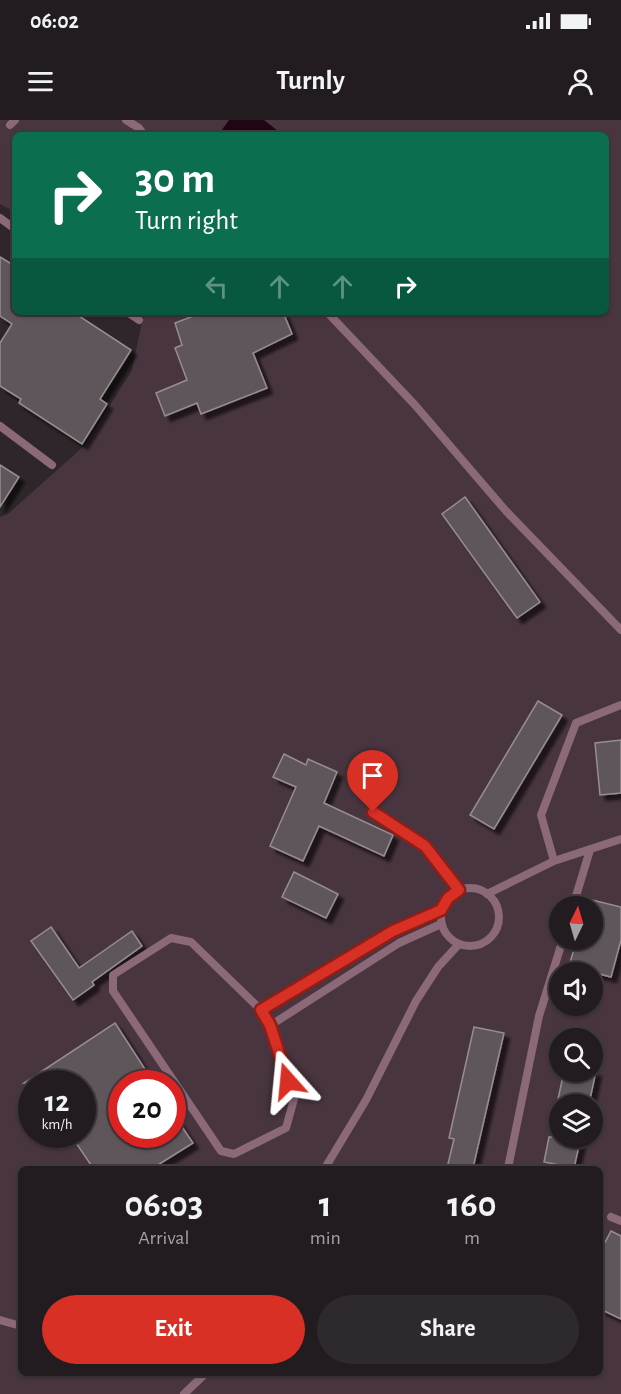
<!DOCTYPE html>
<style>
:root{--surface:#221c20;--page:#2e292d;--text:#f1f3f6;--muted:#a2a1a5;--line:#3f3a3e;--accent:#d93025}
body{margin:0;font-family:"Alegreya Sans",sans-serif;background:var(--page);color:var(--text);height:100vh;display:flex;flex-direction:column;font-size:22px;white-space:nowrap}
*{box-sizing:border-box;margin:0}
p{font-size:20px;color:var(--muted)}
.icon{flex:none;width:33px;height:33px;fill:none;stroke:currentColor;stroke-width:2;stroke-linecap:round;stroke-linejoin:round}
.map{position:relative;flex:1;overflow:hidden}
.drawer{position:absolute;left:18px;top:1046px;width:585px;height:210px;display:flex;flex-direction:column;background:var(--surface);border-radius:9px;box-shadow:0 2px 4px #0004,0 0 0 2px var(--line)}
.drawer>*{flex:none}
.banner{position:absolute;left:12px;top:12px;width:597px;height:183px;border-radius:9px;box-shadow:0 2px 4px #0004,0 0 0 2px var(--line);background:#0b6e4f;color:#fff;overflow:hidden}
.needle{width:39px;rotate:5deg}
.fabs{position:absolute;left:549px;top:776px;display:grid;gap:12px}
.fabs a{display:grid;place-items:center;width:54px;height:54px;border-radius:50%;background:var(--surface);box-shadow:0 2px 4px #0004,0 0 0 2px var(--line);font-size:30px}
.speed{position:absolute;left:18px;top:950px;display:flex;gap:12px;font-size:30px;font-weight:700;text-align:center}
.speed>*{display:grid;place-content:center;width:78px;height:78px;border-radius:50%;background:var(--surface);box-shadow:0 2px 4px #0004,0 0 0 2px var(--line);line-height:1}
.speed small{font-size:15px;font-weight:400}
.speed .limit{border:9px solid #d22;background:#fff;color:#111}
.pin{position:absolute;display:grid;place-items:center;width:51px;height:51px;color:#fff;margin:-62px -26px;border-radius:50% 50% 50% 0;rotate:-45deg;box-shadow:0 0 6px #0007}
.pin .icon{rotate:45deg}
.me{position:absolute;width:66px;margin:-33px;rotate:342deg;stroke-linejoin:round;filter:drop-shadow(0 0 4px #0008)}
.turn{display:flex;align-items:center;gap:21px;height:126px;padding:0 24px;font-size:27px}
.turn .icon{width:78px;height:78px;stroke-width:2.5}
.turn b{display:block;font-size:42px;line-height:51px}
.lanes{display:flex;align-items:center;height:57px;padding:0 24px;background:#0003;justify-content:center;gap:30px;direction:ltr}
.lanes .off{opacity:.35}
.eta{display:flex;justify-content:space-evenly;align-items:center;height:102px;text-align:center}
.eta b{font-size:36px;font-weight:700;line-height:42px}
.action{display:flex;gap:12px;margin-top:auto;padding:12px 24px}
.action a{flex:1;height:69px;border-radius:36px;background:var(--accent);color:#fff;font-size:24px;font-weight:700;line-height:69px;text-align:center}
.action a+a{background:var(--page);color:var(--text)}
.status{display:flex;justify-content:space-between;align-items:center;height:42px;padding:0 30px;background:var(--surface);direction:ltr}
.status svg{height:16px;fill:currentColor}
header{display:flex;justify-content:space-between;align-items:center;height:78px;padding:0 24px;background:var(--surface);font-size:27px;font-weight:700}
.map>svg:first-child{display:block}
</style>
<div class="status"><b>06:02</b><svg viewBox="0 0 49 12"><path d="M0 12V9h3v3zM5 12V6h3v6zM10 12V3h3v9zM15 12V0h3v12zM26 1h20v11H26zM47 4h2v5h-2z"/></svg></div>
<header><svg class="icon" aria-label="menu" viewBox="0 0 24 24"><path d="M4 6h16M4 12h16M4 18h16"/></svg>Turnly<svg class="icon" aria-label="person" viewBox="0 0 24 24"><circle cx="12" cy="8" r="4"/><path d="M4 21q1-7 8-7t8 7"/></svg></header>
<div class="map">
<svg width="621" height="1274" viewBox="0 0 621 1274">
<defs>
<filter id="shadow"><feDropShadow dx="5.5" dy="5.5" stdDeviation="1.5" flood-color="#0009"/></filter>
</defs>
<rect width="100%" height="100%" fill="#2e262a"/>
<path fill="#49353f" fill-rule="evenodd" d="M 0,0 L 621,0 L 621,1274 L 0,1274 L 0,397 L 9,393 L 85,325 L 132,250 L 144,192 L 606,192 L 606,15 L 15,15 L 15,92 L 0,84 ZM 560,786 L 592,786 L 592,819 L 560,819 ZM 560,852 L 592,852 L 592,885 L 560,885 ZM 560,918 L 592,918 L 592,951 L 560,951 ZM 32,963 L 82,963 L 82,1014 L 32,1014 ZM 122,963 L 172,963 L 172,1014 L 122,1014 ZM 560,984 L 592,984 L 592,1017 L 560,1017 ZM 21,1048 L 600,1048 L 600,1252 L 21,1252 Z"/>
<path fill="#1f0614" d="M 229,0 L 264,0 L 283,15 L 236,15 L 232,12 L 230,15 L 221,11 Z"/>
<path fill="#5f575b" stroke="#978d91" stroke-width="1.5" filter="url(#shadow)" d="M 0,137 L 15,146 L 15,192 L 73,192 L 131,230 L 100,279 L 107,284 L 82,324 L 19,283 L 21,279 L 0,266 L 0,223 L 12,204 L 0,196 Z
M 204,192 L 283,192 L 292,214 L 253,233 L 267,268 L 201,294 L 197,283 L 165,296 L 156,273 L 187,260 L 175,228 L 182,225 L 175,203 Z
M 0,345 L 19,357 L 0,387 Z
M 465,377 L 540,482 L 517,498 L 442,394 Z
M 538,581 L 562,595 L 494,709 L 470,695 Z
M 621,620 L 621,673 L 600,675 L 595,623 Z
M 284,634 L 306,645 L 308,639 L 337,652 L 324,683 L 393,715 L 384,736 L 319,706 L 303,741 L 270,726 L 296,667 L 273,657 Z
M 294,752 L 338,774 L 326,798 L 282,777 Z
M 592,780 L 621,787 L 621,820 L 611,857 L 569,846 L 577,819 L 592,819 Z
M 51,807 L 79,848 L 132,811 L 142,826 L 92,862 L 94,865 L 73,880 L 31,821 Z
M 115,903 L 154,963 L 122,963 L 122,1014 L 172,1014 L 172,992 L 193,1023 L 153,1048 L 93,1048 L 70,1014 L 82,1014 L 82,963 L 24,963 Z
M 474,907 L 504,913 L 473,1048 L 447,1048 L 454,1019 L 449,1018 Z
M 564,951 L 596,951 L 589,984 L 557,984 Z
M 549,1017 L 581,1017 L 574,1048 L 544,1042 Z
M 611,1111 L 621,1116 L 621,1199 L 600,1189 L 600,1132 Z"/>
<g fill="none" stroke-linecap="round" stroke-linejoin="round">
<path stroke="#8b6979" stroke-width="8" d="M 126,0 L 139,8 L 144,15
M 10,5 L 15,0
M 0,98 L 15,109
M 127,192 L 139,200
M 327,192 L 415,285 L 506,391 L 621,510
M 0,306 L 52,345
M 373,692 L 425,726 L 459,770
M 554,741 L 541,695 L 576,603 L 621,585
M441 797a29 29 0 1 1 58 0a29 29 0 1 1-58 0Z
M 487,774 L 554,741 L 621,719
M 573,786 L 590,730
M 171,818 L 191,822 L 261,890 L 271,905 L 294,979 L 286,1008 L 234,1034 L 221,1031 L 113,871 L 113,855 Z
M 261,890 L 393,811 L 441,790
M 271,905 L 399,823 L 441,804
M 325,1048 L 366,980 L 416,881 L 438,847 L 459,824
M 508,1048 L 539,896 L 563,819
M 611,1097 L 621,1101
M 0,1200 L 21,1206
M 184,1274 L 207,1252"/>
</g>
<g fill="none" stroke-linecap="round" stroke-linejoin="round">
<defs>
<path id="route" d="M 288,961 L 270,905 L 261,890 L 393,811 L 441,790 L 448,778 L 459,770 L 425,726 L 373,692"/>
</defs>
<use href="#route" stroke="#8d1f18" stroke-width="15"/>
<use href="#route" stroke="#d93025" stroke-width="10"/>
</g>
</svg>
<div class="fabs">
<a><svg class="needle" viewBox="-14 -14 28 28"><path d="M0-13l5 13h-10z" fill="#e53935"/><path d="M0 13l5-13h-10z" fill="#a2a1a5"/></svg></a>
<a><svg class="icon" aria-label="sound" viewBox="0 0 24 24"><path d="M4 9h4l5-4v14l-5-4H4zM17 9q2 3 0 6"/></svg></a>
<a><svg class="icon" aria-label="search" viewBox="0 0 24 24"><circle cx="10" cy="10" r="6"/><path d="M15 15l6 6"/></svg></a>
<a><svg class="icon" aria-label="layers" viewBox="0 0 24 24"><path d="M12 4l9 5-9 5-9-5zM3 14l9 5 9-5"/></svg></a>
</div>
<div class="speed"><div>12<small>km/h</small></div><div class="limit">20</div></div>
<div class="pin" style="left:373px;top:692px;background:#d93025"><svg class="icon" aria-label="arrive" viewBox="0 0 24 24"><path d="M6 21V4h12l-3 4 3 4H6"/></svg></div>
<svg class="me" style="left:288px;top:961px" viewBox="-20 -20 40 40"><path d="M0-17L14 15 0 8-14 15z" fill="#d93025" stroke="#fff" stroke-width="4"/></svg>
<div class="banner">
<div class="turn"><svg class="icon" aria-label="right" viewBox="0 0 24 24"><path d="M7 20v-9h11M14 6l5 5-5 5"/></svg><div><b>30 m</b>Turn right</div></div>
<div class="lanes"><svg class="icon off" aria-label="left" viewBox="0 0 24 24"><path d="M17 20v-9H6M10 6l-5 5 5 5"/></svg><svg class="icon off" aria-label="ahead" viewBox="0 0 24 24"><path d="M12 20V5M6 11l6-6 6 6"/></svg><svg class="icon off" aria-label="ahead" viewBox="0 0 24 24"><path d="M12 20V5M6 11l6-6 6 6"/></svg><svg class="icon" aria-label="right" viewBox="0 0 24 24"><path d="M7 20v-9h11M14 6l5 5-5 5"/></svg></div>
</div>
<section class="drawer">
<div class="eta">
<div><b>06:03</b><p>Arrival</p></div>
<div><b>1</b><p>min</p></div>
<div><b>160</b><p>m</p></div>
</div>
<div class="action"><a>Exit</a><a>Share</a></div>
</section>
</div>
